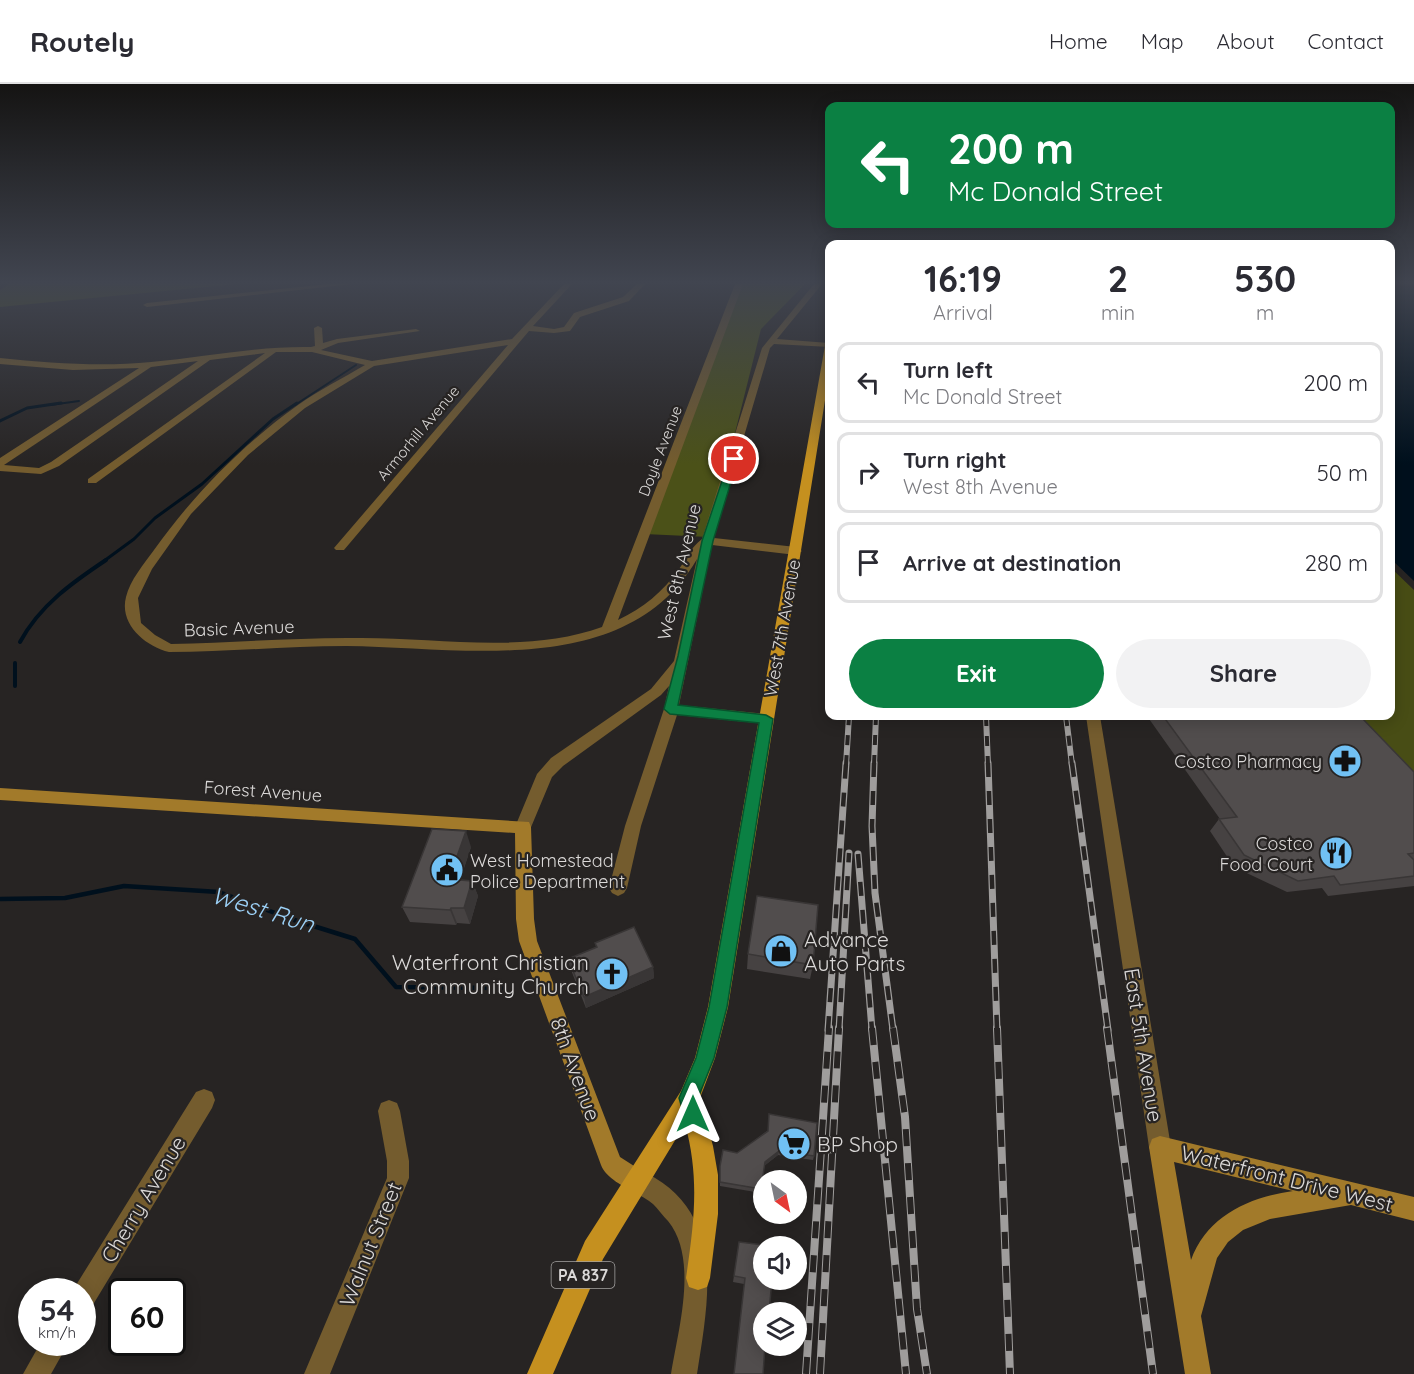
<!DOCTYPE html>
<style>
:root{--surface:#fff;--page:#f2f2f3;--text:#2b2b33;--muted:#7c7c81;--line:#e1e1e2;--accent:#0b8043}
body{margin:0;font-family:Quicksand,sans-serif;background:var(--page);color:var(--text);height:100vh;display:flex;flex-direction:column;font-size:22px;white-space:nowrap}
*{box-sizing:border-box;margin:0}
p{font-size:20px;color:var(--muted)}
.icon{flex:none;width:33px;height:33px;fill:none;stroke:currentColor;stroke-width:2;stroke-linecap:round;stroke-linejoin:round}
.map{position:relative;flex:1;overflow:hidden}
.panel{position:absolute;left:825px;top:156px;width:570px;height:480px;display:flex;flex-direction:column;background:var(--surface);border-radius:12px;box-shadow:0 3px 15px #0003}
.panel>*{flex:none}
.hud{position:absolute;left:825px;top:18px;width:570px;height:126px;border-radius:12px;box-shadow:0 3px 15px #0003;background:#0b8043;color:#fff;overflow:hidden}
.needle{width:39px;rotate:147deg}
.fabs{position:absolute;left:753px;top:1086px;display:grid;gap:12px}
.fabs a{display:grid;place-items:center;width:54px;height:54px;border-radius:50%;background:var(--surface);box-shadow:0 3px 15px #0003;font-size:30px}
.speed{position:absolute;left:18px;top:1194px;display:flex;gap:12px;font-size:30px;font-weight:700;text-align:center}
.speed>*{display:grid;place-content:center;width:78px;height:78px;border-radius:50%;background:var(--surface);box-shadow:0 3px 15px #0003;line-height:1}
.speed small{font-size:15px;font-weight:400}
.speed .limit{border:3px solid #111;border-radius:9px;background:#fff;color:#111}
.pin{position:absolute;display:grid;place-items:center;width:51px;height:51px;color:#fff;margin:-26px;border:3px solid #fff;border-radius:50%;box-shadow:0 2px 6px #0007}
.me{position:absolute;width:66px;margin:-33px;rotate:0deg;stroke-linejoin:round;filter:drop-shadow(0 0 4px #0008)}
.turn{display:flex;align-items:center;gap:21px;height:126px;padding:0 24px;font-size:27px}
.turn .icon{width:78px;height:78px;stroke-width:2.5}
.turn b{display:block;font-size:42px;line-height:51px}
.eta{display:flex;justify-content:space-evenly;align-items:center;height:102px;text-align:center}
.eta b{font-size:36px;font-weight:700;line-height:42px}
.button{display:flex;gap:12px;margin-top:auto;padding:12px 24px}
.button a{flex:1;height:69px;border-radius:36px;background:var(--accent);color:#fff;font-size:24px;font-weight:700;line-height:69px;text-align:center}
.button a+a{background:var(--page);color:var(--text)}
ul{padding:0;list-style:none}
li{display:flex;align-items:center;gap:18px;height:81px;margin:0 12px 9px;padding:0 12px;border:3px solid var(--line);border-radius:12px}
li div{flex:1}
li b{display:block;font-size:22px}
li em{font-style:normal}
header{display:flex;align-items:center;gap:36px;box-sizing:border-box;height:84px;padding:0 30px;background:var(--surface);border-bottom:2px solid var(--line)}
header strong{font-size:28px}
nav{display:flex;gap:33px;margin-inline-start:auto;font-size:21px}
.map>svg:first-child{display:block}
</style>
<header>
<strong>Routely</strong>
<nav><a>Home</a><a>Map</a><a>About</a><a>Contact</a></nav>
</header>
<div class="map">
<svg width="1414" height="1290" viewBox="0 0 1414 1290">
<rect width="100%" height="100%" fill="#272423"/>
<path fill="#484d15" d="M 1391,484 L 1414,506 L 1414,690 L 1359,632 L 1390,632 Z"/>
<path fill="#4b5118" d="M 9,200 L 237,200 L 0,223 L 0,206 Z
M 738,200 L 805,200 L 761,245 L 709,453 L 644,450 Z"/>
<path fill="#00101d" d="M 1390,200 L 1414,200 L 1414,497 L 1391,475 Z"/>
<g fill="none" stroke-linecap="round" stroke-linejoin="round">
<path stroke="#00101d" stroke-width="2" d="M 50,321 L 79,317
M 295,321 L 356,281"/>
<path stroke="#00101d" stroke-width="3" d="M 0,337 L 27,324 L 61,319
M 104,477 L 134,455 L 155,434 L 202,400 L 273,335 L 297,319"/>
<path stroke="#00101d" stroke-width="4" d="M 20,558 C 40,521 73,498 106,476
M 15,579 L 15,602"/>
<path stroke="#00101d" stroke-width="4.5" d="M 0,815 L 65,814 L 124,802 L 219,808 L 291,835 L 355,855 L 396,903 L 503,904"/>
<path fill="#745c2e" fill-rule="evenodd" d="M 328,200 L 352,200 L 147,223 L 143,221 L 147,219 Z
M 564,200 L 572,200 L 533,242 L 554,245 L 564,243 L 574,229 L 623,213 L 637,200 L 645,200 L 629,217 L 580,233 L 570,247 L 554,249 L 529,247 L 344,466 L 336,466 L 334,464 L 508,261 L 374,282 L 305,324 L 248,371 L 191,430 L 152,485 L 138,514 L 141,539 L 155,551 L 171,560 C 235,559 299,553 362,554 C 440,554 527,570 602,543 L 735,200 L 743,200 L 618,536 C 643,524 663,508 679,485 C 686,475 691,463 702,455 L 762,264 L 814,200 L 822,200 L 777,255 L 829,259 L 830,263 L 774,260 L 770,264 L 714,454 L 796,463 L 802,467 L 796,471 L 712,461 L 679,621 L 766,630 L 773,635 L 766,640 L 677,631 L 641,742 L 627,804 L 624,809 L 618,812 L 612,809 L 609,804 L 625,742 L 664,625 L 669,602 L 661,611 L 563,682 L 552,693 L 529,748 L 523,750 L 517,748 L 515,743 L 537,690 L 551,674 L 651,605 L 674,577 L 697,475 C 627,596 463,563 346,562 C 287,562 228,568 169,568 C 145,562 119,540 126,513 C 130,496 144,480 154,466 C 194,410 242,361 298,321 C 319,306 343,294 365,281 L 312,268 L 276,268 L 96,399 L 88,399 L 88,395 L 265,269 L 210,276 L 59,382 L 41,390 L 0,387 L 0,374 L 139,284 L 73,286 L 0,280 L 0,274 C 50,279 101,283 151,278 C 205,273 257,262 311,263 L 315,262 L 314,244 L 318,242 L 322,244 L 323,259 L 337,255 L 416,245 L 420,247 L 338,259 L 321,266 L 372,277 L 512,255 ZM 198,277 L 51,378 L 39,384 L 4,381 L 151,283 Z
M 1086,632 L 1100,632 L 1171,1063 L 1168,1071 L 1160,1074 L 1152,1071 L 1149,1063 Z
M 204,1005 L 212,1008 L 215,1016 L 212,1024 L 91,1224 L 82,1227 L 82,1208 L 73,1206 L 196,1008 Z
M 389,1016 L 397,1019 L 400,1027 L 409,1077 L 409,1094 L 330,1290 L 304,1290 L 387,1094 L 387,1077 L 378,1027 L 381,1019 Z
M 637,1085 C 728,1123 709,1213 697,1290 L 671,1290 C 678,1246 699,1175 668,1137 C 663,1132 658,1125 653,1120 C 643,1111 631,1110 625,1097 L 629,1089 Z
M 41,1258 L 69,1258 L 51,1290 L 23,1290 Z"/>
<path fill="#a27a2a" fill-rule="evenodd" d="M 0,704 L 529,738 L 531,743 L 534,835 L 537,857 L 620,1073 L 645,1089 L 649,1097 L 645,1105 L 637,1109 C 624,1103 606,1094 601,1081 L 519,857 L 516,835 L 515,749 L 0,716 Z
M 1160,1052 L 1414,1113 L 1414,1137 L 1351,1121 L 1270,1135 L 1243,1146 L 1228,1158 L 1217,1174 L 1201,1232 L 1211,1290 L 1185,1290 L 1149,1063 L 1152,1055 ZM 1174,1078 L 1293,1107 C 1249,1113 1207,1132 1191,1176 Z"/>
<path fill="#c5901f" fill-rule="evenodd" d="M 830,254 L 830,285 L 728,923 L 715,974 L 700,1014 L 713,1062 L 718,1091 L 718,1130 L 710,1194 L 707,1203 L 698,1206 L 689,1203 L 686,1194 C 694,1139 700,1094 685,1040 L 603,1175 L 553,1290 L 527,1290 L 585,1157 L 681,1007 L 695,974 L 708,923 L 826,256 Z"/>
<defs>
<path id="rail-far2" d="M 986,632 L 988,681
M 1066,632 L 1072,681
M 846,681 L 849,632
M 874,681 L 876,632"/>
<path id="rail-far1" d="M 874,679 L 872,742 L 875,809 L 893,946
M 988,679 L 997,946
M 1072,679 L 1108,946
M 858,770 L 872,946
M 828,946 L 846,679
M 839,946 L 849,769"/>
<path id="rail" d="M 872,944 L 906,1290
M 893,944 L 905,1033 L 917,1225 L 927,1290
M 997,944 L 1010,1290
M 1107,944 L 1153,1290
M 806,1290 L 829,944
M 820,1290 L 839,944"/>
</defs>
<use href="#rail-far2" stroke="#9f9d9c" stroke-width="6"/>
<use href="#rail-far1" stroke="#9f9d9c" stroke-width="7"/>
<use href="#rail" stroke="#9f9d9c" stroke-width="8"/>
<use href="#rail-far2" stroke="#272423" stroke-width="4" stroke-dasharray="10" stroke-linecap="butt"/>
<use href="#rail-far1" stroke="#272423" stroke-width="4.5" stroke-dasharray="14" stroke-linecap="butt"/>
<use href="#rail" stroke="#272423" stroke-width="6" stroke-dasharray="17" stroke-linecap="butt"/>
</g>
<path fill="#464242" d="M 1147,632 L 1360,632 L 1414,688 L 1414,802 L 1328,812 L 1322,804 L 1287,808 L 1234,783 L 1210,747 L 1219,735 L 1220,735 Z
M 471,763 L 460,796 L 472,797 L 478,812 L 470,840 L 457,839 L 456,841 L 410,838 L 402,823 Z
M 595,859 L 653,883 L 654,894 L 586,924 L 571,886 L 568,875 L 596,863 Z
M 748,870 L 813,881 L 810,895 L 747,885 Z
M 767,1047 L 814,1072 L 813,1076 L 778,1071 L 764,1082 L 761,1109 L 720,1102 L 720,1082 Z
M 739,1158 L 763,1290 L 744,1200 L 733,1198 Z"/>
<path fill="#393636" d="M 466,747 L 471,763 L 455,811 L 449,795 Z
M 472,797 L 478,812 L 470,840 L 464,824 Z
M 451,824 L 457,839 L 456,841 L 450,826 Z
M 653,883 L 654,894 L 586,924 L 584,913 Z
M 779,1067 L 778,1071 L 764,1082 L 765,1078 Z"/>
<path fill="#514d4d" stroke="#393636" stroke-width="1.5" d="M 1163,632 L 1360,632 L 1414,688 L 1414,769 L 1408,770 L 1414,776 L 1414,792 L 1340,801 L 1334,792 L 1298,797 L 1244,771 L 1219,735 L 1237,733 Z
M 432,745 L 466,747 L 449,795 L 472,797 L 464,824 L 451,824 L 450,826 L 402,823 Z
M 757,812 L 818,821 L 813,881 L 748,870 Z
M 634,843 L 653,883 L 584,913 L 568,875 L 597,863 L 595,859 Z
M 769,1030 L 817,1039 L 814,1072 L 779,1067 L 765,1078 L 761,1105 L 720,1098 L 720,1082 L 723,1066 L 737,1069 L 768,1047 Z
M 739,1158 L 772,1162 L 764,1162 L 764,1196 L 772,1196 L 769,1228 L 764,1228 L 764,1262 L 765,1262 L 763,1290 L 734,1290 L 745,1194 L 734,1192 Z"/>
<linearGradient id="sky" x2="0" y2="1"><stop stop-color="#151413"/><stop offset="0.52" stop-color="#414550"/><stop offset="1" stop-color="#414550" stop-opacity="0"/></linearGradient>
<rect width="1414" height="381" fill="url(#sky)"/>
<path fill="#0b8043" stroke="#07532c" stroke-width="1.5" d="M 730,373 L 738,375 L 713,457 L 678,621 L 766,631 L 773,635 L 727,923 L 714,974 L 698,1014 L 703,1030 L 700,1037 L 693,1040 L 686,1037 L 679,1014 L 696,974 L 709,923 L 759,639 L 670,630 L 664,625 L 678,572 L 702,457 Z"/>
<defs>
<symbol id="pharmacy-disc" viewBox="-11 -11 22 22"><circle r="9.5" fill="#71c1f4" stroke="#272423"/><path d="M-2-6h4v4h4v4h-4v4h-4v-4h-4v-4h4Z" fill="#111"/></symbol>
<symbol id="restaurant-disc" viewBox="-11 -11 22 22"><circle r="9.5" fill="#71c1f4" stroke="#272423"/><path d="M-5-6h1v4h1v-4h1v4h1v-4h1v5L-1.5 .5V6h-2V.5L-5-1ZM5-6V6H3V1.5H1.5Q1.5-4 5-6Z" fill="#111"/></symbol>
<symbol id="civic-disc" viewBox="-11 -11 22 22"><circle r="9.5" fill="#71c1f4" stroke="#272423"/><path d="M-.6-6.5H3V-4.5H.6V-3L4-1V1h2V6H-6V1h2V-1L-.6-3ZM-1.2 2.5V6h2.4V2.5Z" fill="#111"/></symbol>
<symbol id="shop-disc" viewBox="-11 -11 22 22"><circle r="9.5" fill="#71c1f4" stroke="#272423"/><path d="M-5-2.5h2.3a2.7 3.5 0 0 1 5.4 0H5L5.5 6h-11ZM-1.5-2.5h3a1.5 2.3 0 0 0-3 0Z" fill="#111"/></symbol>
<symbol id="church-disc" viewBox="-11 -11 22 22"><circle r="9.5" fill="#71c1f4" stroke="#272423"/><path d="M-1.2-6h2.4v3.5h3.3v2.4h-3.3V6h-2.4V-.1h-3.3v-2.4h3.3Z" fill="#111"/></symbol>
<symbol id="supermarket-disc" viewBox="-11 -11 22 22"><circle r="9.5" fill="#71c1f4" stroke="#272423"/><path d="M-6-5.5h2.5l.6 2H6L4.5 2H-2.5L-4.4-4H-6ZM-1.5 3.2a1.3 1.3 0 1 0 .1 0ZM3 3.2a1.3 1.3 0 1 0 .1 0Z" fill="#111"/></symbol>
</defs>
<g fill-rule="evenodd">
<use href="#pharmacy-disc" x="1326" y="658" width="38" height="38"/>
<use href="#restaurant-disc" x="1317" y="750" width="38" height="38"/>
<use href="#civic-disc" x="428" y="767" width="38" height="38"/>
<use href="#shop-disc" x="762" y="848" width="38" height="38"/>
<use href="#church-disc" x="593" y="871" width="38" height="38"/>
<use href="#supermarket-disc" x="775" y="1041" width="38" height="38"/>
</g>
<g text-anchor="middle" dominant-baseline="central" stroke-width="4.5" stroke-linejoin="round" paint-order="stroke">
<g font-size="15" fill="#dbd9d8" stroke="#272423">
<text transform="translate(418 349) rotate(-50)">Armorhill Avenue</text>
<text transform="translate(660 367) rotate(-69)">Doyle Avenue</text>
</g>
<rect fill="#272423" stroke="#a5a3a2" stroke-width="1.5" x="551.5" y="1178" width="63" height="26" rx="4.5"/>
<g font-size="16" font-weight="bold" fill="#dbd9d8">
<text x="583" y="1191">PA 837</text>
</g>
<g font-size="18" fill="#dbd9d8" stroke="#272423">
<text transform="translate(679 488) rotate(-77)">West 8th Avenue</text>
<text transform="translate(239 544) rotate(-2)">Basic Avenue</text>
<text transform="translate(782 544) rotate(-80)">West 7th Avenue</text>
<text transform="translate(263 707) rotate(4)">Forest Avenue</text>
</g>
<g font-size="18" fill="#dbd9d8" stroke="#272423" text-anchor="end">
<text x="1322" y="677">Costco Pharmacy</text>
<text x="1313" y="759">Costco<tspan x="1313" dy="21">Food Court</tspan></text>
<text x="470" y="776" text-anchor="start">West Homestead<tspan x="470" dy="21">Police Department</tspan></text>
</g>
<g font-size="21" fill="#dbd9d8" stroke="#272423" text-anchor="start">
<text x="804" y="855">Advance<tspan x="804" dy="24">Auto Parts</tspan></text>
<text x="589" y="878" text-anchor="end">Waterfront Christian<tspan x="589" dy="24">Community Church</tspan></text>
<text x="817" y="1060">BP Shop</text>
</g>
<g font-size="21" fill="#dbd9d8" stroke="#272423">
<text transform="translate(1144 961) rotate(81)">East 5th Avenue</text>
<text transform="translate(576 985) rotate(70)">8th Avenue</text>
<text transform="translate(1287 1094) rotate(14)">Waterfront Drive West</text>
<text transform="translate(143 1115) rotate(-59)">Cherry Avenue</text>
<text transform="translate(370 1160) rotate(-68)">Walnut Street</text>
</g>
<g font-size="24" font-style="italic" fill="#9cd1f7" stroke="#272423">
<text transform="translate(263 825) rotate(17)">West Run</text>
</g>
</g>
</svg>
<div class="fabs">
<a><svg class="needle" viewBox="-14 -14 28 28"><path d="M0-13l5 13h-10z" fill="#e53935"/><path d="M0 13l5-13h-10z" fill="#7c7c81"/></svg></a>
<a><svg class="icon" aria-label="sound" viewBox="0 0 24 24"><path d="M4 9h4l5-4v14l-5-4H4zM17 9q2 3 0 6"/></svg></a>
<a><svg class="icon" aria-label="layers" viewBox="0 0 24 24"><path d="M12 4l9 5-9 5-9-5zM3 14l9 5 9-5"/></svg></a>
</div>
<div class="speed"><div>54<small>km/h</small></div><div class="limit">60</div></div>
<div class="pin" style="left:734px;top:375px;background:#d93025"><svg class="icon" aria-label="arrive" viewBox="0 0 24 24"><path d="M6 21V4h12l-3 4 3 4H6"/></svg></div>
<svg class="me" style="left:693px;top:1030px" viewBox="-20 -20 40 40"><path d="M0-17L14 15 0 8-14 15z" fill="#0b8043" stroke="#fff" stroke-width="4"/></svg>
<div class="hud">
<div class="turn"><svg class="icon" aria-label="left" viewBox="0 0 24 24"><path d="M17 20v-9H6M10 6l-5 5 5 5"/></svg><div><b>200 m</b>Mc Donald Street</div></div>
</div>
<section class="panel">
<div class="eta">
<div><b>16:19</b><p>Arrival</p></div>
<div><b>2</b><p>min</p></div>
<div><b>530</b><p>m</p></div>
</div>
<ul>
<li><svg class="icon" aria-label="left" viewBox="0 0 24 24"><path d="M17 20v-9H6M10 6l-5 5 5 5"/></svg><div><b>Turn left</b><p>Mc Donald Street</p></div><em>200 m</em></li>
<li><svg class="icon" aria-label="right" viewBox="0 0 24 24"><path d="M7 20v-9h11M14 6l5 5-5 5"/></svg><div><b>Turn right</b><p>West 8th Avenue</p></div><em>50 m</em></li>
<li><svg class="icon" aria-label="arrive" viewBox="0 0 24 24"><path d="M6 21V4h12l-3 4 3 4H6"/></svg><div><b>Arrive at destination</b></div><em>280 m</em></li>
</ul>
<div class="button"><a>Exit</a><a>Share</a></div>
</section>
</div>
